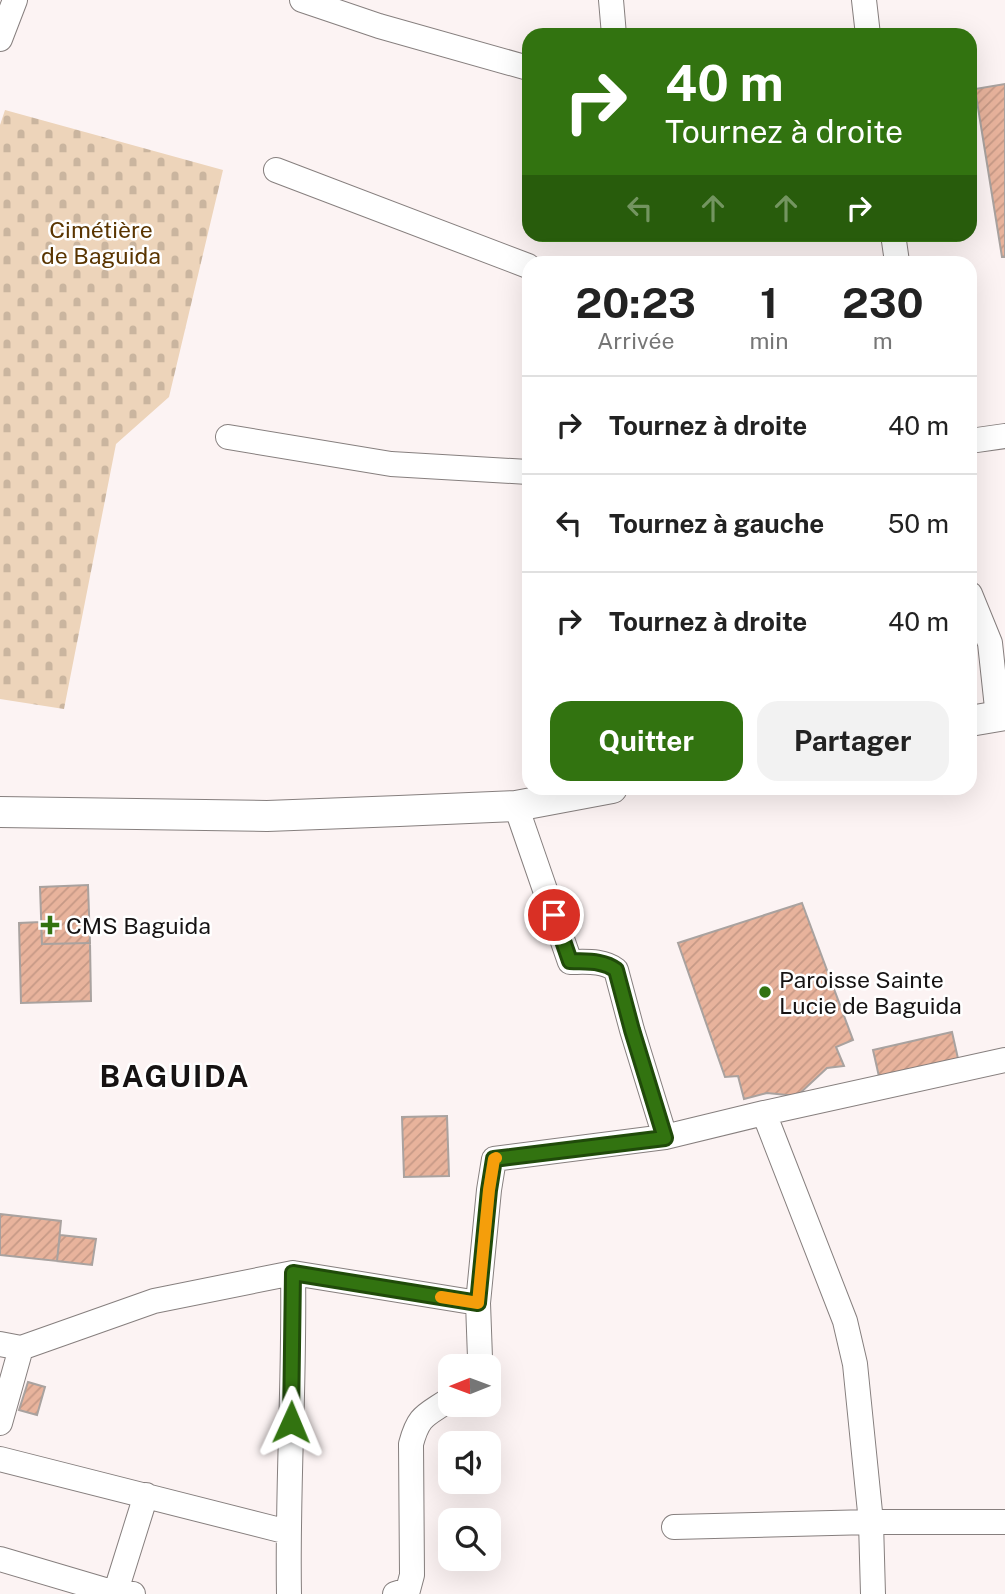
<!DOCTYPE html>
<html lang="fr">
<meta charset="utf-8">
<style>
:root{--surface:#fff;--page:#f2f2f2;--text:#222;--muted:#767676;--line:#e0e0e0;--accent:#327310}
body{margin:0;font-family:"Public Sans",sans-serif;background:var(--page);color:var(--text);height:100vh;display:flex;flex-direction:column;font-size:26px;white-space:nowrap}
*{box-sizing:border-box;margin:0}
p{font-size:23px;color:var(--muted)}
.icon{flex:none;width:38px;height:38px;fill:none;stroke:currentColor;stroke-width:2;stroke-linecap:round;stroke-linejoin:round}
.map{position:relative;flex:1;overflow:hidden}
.panel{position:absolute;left:522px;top:256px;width:455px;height:539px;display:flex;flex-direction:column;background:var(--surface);border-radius:21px;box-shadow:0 7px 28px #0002}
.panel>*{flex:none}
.top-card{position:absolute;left:522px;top:28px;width:455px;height:214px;border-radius:21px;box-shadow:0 7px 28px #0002;background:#327310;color:#fff;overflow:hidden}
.needle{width:46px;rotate:269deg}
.buttons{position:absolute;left:438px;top:1354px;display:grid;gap:14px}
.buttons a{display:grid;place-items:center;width:63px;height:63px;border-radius:14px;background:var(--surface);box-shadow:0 7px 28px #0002;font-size:35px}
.pin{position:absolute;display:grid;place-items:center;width:60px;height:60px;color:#fff;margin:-30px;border:4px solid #fff;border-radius:50%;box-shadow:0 2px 7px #0007}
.me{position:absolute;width:77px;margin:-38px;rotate:1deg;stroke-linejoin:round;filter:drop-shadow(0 0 5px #0008)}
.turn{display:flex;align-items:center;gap:24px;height:147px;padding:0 28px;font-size:32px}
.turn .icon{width:91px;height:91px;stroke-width:2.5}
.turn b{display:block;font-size:49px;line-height:60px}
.lanes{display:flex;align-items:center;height:66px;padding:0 28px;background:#0003;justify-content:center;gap:35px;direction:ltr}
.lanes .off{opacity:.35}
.eta{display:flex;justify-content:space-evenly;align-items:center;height:119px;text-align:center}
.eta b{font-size:42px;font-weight:700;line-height:49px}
.button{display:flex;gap:14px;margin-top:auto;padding:14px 28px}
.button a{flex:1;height:80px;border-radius:21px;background:var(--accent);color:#fff;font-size:28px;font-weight:700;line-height:80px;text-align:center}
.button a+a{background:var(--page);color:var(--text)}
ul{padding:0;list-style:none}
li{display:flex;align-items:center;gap:21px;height:98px;padding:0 28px;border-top:2px solid var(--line)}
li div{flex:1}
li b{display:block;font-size:26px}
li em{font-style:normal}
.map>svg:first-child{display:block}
</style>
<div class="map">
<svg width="1005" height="1594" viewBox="0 0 1005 1594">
<defs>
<pattern id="cemetery-stones" width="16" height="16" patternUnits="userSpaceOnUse" patternTransform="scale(1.75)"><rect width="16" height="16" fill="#edd4ba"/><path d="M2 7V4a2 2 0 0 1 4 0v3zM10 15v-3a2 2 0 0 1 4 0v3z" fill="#cab59f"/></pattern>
<pattern id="building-hatch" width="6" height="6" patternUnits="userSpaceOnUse" patternTransform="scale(1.75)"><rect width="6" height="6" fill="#e8b39c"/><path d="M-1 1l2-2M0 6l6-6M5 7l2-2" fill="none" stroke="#c69986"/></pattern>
</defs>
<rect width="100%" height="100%" fill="#fcf3f3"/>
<path fill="url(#cemetery-stones)" d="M 5,110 L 223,170 L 169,397 L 116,444 L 64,709 L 0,699 L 0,125 Z"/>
<path fill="url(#building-hatch)" stroke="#a9a29f" stroke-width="2" d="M 1005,84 L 1005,257 L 1002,257 L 975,89 Z
M 88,885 L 90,943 L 42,944 L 40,887 Z
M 802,903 L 853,1040 L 836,1047 L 844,1066 L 827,1068 L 797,1096 L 767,1093 L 744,1099 L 738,1076 L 725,1077 L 678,943 Z
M 41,922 L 42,944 L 90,943 L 91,1001 L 21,1003 L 19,923 Z
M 952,1032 L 959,1063 L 880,1081 L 873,1050 Z
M 447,1116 L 449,1176 L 404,1177 L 402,1117 Z
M 0,1214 L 61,1221 L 57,1261 L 0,1255 Z
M 60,1235 L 96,1239 L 92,1265 L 57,1261 Z
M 28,1382 L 45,1387 L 37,1415 L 19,1410 Z"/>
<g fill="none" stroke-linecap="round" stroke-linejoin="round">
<defs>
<path id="minor" d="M 302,0 L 379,26 L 528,68
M 611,0 L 614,35
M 864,0 L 868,35
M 0,39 L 15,0
M 276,170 L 528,266
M 893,234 L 897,262
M 228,437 L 391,464 L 528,472
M 970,441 L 1005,436
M 970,594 L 990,643 L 998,717
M 516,806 L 570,962 C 586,962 603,960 616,970 L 632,1030 L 665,1137
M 764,1113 L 845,1321 L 855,1364 L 871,1522 L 873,1594
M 0,1344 L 21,1348 L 154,1301 L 293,1273 L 478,1303
M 478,1367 L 480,1358 L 478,1303 L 489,1190 L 494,1159 L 665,1137 L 764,1113 L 1005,1060
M 0,1423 L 21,1348
M 0,1459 L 288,1532
M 674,1527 L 871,1522 L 1005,1522
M 0,1559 L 115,1593 L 133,1594
M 115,1594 L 146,1495
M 289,1594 C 287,1487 295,1380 293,1273
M 395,1594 L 408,1590 L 412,1575 L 411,1444 C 419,1414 426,1416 450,1399"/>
<path id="tertiary" d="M 970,721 L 1005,715
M 0,812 L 267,816 L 399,811 L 516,806 L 612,788"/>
</defs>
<use href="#minor" stroke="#867f7e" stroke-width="26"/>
<use href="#tertiary" stroke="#867f7e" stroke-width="32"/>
<use href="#minor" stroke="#fff" stroke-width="24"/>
<use href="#tertiary" stroke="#fff" stroke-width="30"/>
</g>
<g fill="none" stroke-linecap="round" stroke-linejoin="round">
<defs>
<path id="route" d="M 291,1422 L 293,1273 L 478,1303 L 489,1190 L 494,1159 L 665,1138 L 632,1030 L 616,970 C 603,960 586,962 570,961 L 554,915"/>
</defs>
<use href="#route" stroke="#204b0a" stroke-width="18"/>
<use href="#route" stroke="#327310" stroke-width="12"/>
<path stroke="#f59e0b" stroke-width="12" d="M 441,1297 L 478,1303 L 489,1190 L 494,1159 L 496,1158"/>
</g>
<g fill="#327310" stroke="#fff" stroke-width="2.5">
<path d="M46.5 914.5h7v7h7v7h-7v7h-7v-7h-7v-7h7z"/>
<circle cx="765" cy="992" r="7"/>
</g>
<g text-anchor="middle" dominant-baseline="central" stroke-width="5" stroke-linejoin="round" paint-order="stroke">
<g font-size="23" fill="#5a3501" stroke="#fff">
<text x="101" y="229">Cimétière<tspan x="101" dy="26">de Baguida</tspan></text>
</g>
<g font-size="23" fill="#161313" stroke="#fff" text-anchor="start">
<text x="66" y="925">CMS Baguida</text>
<text x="779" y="979">Paroisse Sainte<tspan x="779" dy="26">Lucie de Baguida</tspan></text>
</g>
<g font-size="30" font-weight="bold" letter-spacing="2" fill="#161313" stroke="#fff">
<text x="175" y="1076">BAGUIDA</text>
</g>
</g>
</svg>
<div class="buttons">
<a><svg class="needle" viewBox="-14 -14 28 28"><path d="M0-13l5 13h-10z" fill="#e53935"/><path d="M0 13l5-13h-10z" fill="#767676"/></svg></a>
<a><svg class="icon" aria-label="sound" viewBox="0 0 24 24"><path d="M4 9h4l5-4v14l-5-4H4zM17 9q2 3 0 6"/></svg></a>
<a><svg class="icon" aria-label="search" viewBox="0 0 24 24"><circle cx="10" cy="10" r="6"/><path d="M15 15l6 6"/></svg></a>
</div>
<div class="pin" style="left:554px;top:915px;background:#d93025"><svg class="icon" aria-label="arrive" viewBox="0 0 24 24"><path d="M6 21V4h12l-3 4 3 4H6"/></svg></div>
<svg class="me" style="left:291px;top:1422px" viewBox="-20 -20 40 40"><path d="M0-17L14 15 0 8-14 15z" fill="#327310" stroke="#fff" stroke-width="4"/></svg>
<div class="top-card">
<div class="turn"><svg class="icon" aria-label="right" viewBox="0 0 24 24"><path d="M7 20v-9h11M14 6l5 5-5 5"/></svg><div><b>40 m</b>Tournez à droite</div></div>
<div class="lanes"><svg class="icon off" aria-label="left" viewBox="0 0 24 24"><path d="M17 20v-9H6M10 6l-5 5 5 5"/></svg><svg class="icon off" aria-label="ahead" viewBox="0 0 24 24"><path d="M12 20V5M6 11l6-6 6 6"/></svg><svg class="icon off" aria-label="ahead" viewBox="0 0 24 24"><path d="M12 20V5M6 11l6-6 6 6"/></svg><svg class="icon" aria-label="right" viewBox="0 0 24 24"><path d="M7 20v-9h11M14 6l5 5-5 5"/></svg></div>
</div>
<section class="panel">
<div class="eta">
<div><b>20:23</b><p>Arrivée</p></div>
<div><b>1</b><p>min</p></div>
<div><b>230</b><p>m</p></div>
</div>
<ul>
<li><svg class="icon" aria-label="right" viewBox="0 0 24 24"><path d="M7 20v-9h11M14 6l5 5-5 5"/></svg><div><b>Tournez à droite</b></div><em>40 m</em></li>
<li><svg class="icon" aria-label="left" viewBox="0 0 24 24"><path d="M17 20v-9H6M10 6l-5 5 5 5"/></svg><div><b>Tournez à gauche</b></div><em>50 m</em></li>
<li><svg class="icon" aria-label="right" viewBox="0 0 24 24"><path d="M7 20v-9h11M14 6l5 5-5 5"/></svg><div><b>Tournez à droite</b></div><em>40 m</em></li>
</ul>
<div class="button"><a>Quitter</a><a>Partager</a></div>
</section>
</div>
